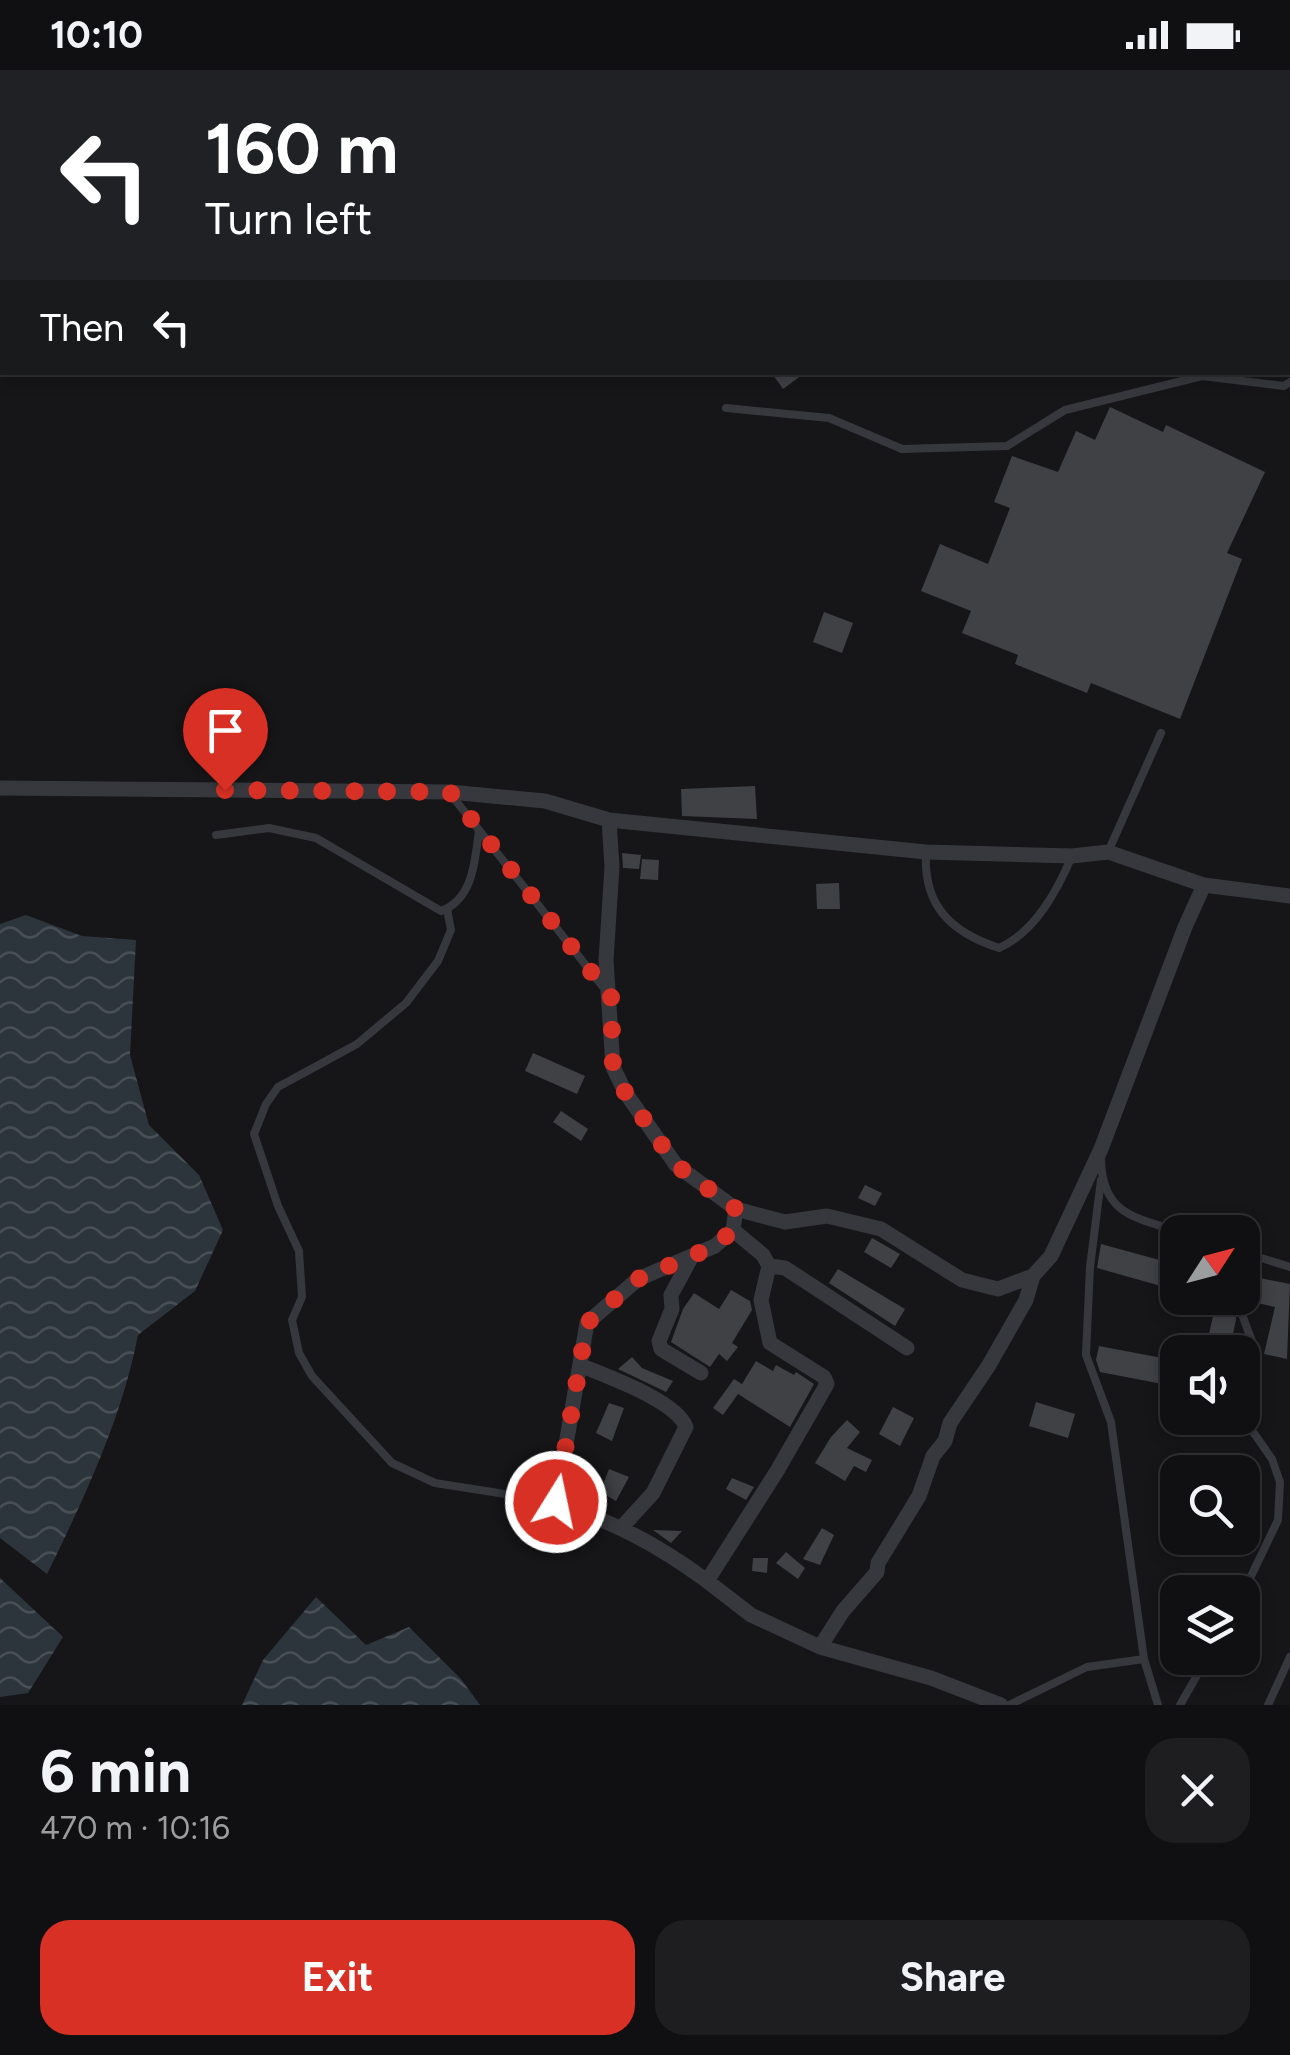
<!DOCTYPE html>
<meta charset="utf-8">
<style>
:root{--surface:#101012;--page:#1e1e20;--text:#f1f3f6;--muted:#9c9d9f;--line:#303032;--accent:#d93025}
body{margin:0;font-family:Figtree,sans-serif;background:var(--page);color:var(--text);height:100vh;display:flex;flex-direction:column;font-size:38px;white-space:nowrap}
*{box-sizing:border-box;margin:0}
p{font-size:32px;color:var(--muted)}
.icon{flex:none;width:55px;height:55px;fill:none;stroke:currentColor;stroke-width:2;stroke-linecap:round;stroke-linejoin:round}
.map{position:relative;height:1635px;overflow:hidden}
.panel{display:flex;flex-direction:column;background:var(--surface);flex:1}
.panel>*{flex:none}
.banner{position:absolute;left:0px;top:0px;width:1290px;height:305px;box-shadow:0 5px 15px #0003,0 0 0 2px var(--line);background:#202124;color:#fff;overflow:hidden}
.needle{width:65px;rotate:54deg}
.fabs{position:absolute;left:1160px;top:1145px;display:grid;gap:20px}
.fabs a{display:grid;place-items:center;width:100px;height:100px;border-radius:20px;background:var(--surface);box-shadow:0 5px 15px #0003,0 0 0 2px var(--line);font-size:50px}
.pin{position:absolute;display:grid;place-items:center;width:85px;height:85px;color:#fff;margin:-102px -42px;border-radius:50% 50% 50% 0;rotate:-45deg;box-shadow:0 0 10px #0007}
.pin .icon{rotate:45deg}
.me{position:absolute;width:110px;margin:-55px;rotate:10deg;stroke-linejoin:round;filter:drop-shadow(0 0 8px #0008)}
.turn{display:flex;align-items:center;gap:35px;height:210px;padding:0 40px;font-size:45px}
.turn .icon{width:130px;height:130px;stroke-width:2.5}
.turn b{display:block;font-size:70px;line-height:85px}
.then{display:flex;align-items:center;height:95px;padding:0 40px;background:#0003;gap:20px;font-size:38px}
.round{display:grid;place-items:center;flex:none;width:105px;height:105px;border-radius:30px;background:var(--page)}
.summary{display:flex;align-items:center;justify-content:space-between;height:170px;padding:0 40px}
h1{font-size:60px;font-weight:700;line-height:75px}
.button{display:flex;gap:20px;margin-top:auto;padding:20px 40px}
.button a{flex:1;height:115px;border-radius:30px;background:var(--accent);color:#fff;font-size:40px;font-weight:700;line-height:115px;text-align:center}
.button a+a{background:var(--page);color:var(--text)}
.status{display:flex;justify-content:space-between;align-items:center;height:70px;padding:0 50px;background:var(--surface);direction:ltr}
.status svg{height:28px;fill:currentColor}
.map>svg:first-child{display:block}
</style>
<div class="status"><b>10:10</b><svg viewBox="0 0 49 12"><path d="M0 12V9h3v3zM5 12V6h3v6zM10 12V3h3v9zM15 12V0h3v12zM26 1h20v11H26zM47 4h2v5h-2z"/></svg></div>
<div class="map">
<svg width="1290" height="1635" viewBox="0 0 1290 1635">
<defs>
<pattern id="water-waves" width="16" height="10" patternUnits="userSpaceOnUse" patternTransform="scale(2.5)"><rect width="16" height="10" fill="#2c353c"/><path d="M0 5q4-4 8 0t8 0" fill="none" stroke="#485056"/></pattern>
</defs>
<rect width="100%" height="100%" fill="#161618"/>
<path fill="url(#water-waves)" d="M 26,845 L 82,866 L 136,870 L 130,985 L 149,1055 L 199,1105 L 223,1160 L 195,1221 L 138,1265 C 122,1348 84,1429 47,1504 L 0,1468 L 0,854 Z
M 0,1508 L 63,1567 L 28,1623 L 0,1627 Z
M 316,1527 L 366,1575 L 409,1557 L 461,1609 L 480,1635 L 242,1635 L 263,1590 Z"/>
<path fill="#404145" d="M 771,302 L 806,302 L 783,319 Z
M 1110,337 L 1163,362 L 1166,355 L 1265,402 L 1227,483 L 1242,489 L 1180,649 L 1091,613 L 1087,623 L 1015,594 L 1018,585 L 962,563 L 971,541 L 921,521 L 940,474 L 988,494 L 1010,438 L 994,432 L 1012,386 L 1058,402 L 1076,361 L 1095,370 Z
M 824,542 L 853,553 L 842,583 L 813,572 Z
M 755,716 L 757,749 L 682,746 L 681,719 Z
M 622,783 L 641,785 L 639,799 L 623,798 Z
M 642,789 L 659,790 L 658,810 L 640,809 Z
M 839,813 L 840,839 L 817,839 L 816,814 Z
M 533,983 L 585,1006 L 577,1024 L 525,1001 Z
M 561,1041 L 588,1059 L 581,1071 L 553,1052 Z
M 865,1115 L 882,1123 L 875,1136 L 858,1128 Z
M 872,1168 L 900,1184 L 891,1198 L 864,1182 Z
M 1101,1174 L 1174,1194 L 1168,1218 L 1097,1198 Z
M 838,1199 L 905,1239 L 895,1256 L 829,1213 Z
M 1250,1206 L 1290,1214 L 1287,1289 L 1264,1284 L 1275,1237 L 1248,1231 L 1245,1222 L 1249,1216 Z
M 731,1220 L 750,1231 L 752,1240 L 732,1273 L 738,1277 L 727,1291 L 719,1284 L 710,1297 L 671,1272 L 683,1239 L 694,1223 L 719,1239 Z
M 1217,1228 L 1234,1228 L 1236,1250 L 1229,1282 L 1205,1282 Z
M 1099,1276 L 1178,1291 L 1178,1317 L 1100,1302 L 1096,1290 Z
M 632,1287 L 642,1298 L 673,1311 L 666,1322 L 618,1299 Z
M 756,1291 L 773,1301 L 776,1295 L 794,1305 L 796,1302 L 814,1314 L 790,1357 L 738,1324 L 723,1345 L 713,1338 L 734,1309 L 742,1314 Z
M 1036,1332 L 1075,1344 L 1068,1368 L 1029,1356 Z
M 609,1333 L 624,1338 L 612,1371 L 596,1363 Z
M 893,1337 L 914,1348 L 900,1376 L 879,1364 Z
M 847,1350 L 860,1362 L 847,1378 L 872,1390 L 866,1402 L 854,1396 L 845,1411 L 815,1393 L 831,1367 Z
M 609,1399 L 629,1407 L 616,1431 L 600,1422 Z
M 732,1408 L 754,1417 L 746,1430 L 726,1419 Z
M 822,1458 L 834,1465 L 820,1495 L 803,1489 Z
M 653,1460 L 682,1461 L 671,1473 Z
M 786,1482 L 805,1498 L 798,1509 L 776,1493 Z
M 753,1488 L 768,1488 L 767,1503 L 752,1501 Z"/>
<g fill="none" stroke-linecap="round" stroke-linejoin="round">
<path stroke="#37383d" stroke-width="8" d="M 970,0 L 972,2
M 726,338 L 829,348 L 902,379 L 1007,376 L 1065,340 L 1202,306 L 1284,316 L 1290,312
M 479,760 L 603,917
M 216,765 L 269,758 L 316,768 L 441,841 C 474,829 475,789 479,760 L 452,726
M 926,782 C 923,835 950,862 999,878 C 1035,862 1057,821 1072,786
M 1108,782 L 1161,663
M 447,839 L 451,860 L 438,891 L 406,933 L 357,974 L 278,1017 L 266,1034 L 254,1064 L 278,1136 L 299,1181 L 302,1227 L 292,1250 L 299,1283 L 312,1306 L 392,1393 L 435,1413 L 556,1432
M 1101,1089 C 1102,1145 1136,1148 1181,1162
M 1101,1110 L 1090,1197 L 1086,1285 L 1111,1352 L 1144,1589 L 1158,1635
M 1242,1182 L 1290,1197
M 1242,1215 L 1244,1182
M 1241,1228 L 1240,1239 L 1253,1274 L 1249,1295 L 1251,1359 L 1272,1389 L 1280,1412 L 1278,1450 L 1242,1525
M 1009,1635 L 1087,1597 L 1144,1589
M 1180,1635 L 1207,1588
M 1268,1635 L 1290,1587"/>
<path stroke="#37383d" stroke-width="15" d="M 0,718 L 450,722 L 545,731 L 609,750 L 926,782 L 1072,786 L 1108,782 L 1204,815 L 1290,826
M 609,750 L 612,797 L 606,890 L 613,997 L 625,1022 L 676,1095 L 736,1139 L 785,1152 L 827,1146 L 881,1159 L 962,1210 L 998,1219 L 1033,1206 L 1051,1186 L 1101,1079 L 1185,857 L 1204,815
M 733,1160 L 763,1185 L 769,1196 L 761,1230 L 770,1273 L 824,1307 L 827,1314 L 777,1401 L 707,1511 C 654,1472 618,1455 556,1432 L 587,1253 L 638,1209 L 715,1176 L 733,1160 L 736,1139
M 692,1186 L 671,1225 L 672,1239 L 659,1271 L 661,1279 L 701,1303
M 769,1196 L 785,1198 L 907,1278
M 580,1295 C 605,1306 676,1330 686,1357 L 653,1423 L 622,1457
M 707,1511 L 751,1545 L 820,1577 L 931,1608 L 1001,1635
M 820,1577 L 843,1541 L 877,1502 L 878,1493 L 919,1426 L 933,1386 L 945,1371 L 950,1353 L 989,1295 L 1026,1230 L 1033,1206"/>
</g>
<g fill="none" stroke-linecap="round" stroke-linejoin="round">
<path stroke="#d93025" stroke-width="18" stroke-dasharray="0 32.4" d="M 225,720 L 450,722 L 611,927 L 613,998 L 625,1022 L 676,1095 L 736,1139 L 733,1160 L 715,1176 L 638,1209 L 587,1253 L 556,1432"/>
</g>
</svg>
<div class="fabs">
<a><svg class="needle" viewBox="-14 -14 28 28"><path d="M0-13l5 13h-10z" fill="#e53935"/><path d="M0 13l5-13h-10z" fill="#9c9d9f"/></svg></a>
<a><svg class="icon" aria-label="sound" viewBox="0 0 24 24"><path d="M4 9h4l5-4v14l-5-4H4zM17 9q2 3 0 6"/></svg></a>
<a><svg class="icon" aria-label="search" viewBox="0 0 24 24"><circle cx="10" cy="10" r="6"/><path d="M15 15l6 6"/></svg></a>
<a><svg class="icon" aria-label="layers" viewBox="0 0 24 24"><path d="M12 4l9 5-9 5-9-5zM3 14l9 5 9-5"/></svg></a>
</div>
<div class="pin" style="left:225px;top:720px;background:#d93025"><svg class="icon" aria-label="arrive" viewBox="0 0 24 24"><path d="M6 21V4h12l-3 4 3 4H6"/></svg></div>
<svg class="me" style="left:556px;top:1432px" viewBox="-20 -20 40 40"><circle r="17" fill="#d93025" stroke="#fff" stroke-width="3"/><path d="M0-11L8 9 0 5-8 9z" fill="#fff"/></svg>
<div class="banner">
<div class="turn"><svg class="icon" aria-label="left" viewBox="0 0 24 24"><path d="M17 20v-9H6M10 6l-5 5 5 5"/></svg><div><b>160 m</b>Turn left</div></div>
<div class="then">Then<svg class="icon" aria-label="left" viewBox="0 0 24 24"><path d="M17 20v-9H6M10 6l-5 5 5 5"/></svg></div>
</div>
</div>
<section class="panel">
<div class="summary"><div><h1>6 min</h1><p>470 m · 10:16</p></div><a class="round"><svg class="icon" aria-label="close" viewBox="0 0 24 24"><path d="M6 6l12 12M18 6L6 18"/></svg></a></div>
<div class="button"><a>Exit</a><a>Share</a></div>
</section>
